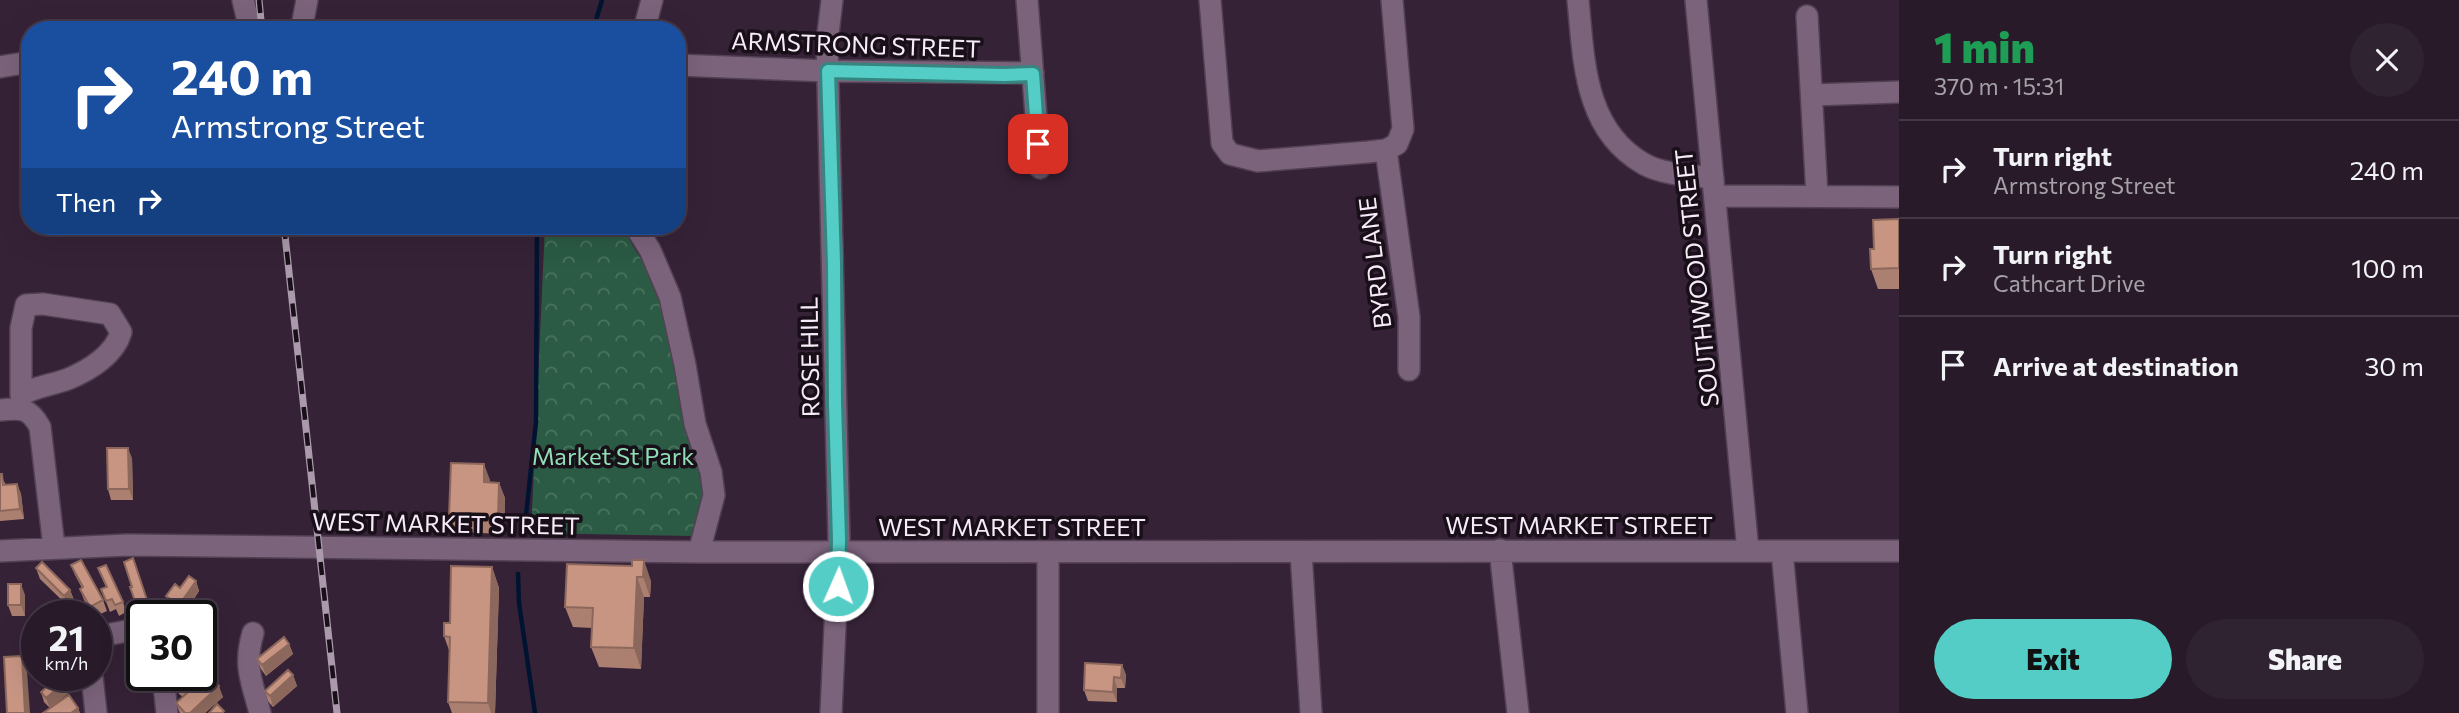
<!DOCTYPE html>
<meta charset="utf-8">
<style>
:root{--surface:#281a29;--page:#302331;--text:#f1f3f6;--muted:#a5a1a8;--line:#443846;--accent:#54cdc6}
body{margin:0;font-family:Commissioner,sans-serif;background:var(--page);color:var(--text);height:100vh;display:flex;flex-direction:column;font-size:26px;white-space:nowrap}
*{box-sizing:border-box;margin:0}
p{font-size:23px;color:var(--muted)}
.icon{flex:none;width:38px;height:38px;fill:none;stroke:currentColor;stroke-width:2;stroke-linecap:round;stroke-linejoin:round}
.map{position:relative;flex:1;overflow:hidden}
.side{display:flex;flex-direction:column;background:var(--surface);width:560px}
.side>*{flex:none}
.hud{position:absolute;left:21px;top:21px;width:665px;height:214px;border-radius:28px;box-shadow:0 7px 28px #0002,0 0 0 2px var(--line);background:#1a4fa0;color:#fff;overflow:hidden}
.speed{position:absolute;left:21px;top:600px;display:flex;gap:14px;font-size:35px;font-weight:700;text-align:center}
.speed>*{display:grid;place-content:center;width:91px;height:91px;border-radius:50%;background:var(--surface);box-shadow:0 7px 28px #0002,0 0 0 2px var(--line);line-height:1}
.speed small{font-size:18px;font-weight:400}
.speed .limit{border:4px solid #111;border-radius:10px;background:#fff;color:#111}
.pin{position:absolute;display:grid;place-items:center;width:60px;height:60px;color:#fff;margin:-30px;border-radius:14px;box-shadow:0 4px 10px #0006}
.me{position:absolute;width:77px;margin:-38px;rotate:2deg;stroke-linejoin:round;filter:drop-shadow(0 0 5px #0008)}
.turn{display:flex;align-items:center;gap:24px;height:147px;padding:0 35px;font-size:32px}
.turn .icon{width:91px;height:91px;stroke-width:2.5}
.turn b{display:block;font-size:49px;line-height:60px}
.then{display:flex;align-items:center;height:66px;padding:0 35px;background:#0003;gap:14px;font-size:26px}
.round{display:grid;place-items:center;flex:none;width:74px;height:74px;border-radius:37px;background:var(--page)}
.headline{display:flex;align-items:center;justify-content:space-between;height:119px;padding:0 35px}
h1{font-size:42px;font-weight:800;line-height:52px;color:#1e9e55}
.action{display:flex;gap:14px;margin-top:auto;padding:14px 35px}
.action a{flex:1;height:80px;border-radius:42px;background:var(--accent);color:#111;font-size:28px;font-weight:800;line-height:80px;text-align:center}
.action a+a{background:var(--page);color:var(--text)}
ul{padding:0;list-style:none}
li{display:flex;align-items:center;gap:21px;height:98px;padding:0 35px;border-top:2px solid var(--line)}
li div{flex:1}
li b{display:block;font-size:26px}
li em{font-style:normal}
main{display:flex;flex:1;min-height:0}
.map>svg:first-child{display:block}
</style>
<main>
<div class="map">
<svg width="1899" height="713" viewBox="0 0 1899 713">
<defs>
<pattern id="park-crowns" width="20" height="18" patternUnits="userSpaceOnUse" patternTransform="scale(1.75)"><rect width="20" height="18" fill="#2b5b44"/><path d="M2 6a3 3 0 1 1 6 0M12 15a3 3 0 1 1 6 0" fill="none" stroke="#4a7360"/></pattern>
</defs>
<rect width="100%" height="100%" fill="#362237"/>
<path fill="url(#park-crowns)" d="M 545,226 L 622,226 L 634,248 L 654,279 L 673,344 L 682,414 L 706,476 L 698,533 L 690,536 L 531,533 Z"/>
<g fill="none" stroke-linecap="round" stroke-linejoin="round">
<path stroke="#001432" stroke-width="4.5" d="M 593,30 L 602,0
M 525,525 L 536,422 L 537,226
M 518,574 L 519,603 L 535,713"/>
<defs>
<path id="minor" d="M 243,0 L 250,30
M 1027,0 L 1040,168
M 1210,0 L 1222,143 L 1230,154 L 1258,161 L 1368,152 L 1386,150 L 1397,144 L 1403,129 L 1392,0
M 1578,0 C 1584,61 1584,130 1644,164 C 1664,175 1691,175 1713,178
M 1696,0 L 1748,551
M 1807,16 L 1817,196
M 298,30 L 302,26 L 307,0
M 644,30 L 652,0
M 677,65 L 828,71 L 1033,73
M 0,67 L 30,62
M 1812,95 L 1899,92
M 1386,150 L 1409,317 L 1409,370
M 1715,196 L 1899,197
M 635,226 L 650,250 L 670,297 L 685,365 L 695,424 L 711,472 L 714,495 L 699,552
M 43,304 L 110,314 L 121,332 C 115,354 90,370 68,379 C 53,385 36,386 21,395 L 21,328 L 26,305 Z
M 0,410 C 21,408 29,407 40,427 L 54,547
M 1500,550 L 1518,713
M 0,551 L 127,545 L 699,552 L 1899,551
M 1782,551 L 1797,713
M 1048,552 L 1048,713
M 1301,552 L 1311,713
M 253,633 C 243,667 252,681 260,713
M 96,637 L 142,628
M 92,676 L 96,713
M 163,676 L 167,713
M 831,713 L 839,539 L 827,42 L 832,0"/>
</defs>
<use href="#minor" stroke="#524053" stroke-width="24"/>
<use href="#minor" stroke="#7b637c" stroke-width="21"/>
<defs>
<path id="rail" d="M 259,0 L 262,30
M 284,226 L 337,713"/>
</defs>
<use href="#rail" stroke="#aa9aab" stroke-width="7"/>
<use href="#rail" stroke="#180f19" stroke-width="4.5" stroke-dasharray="13" stroke-linecap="butt"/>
</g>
<path fill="#ac8071" d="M 1899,219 L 1899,289 L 1878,289 L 1871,269 L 1874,249 Z
M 132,458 L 133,500 L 111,500 L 108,489 Z
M 0,474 L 6,485 L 17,484 L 21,494 L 24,519 L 0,521 Z
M 490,480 L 490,482 L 499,483 L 505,498 L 504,534 L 454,532 L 449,516 Z
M 133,558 L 151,611 L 140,614 L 130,587 L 132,587 Z
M 71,565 L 103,600 L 107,611 L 96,616 L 93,616 L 84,600 L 80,589 L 82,588 L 75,575 Z
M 632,566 L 651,581 L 650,597 L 644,597 L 641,669 L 599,667 L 591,647 L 592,628 L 573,627 L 565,607 Z
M 492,567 L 499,588 L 495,713 L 452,713 L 448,702 L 450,653 L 444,636 L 450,623 Z
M 36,568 L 70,590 L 74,600 L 68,606 L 40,579 Z
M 98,568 L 123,602 L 126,612 L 119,616 L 116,609 L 110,612 L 101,589 L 106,587 Z
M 196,581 L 199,591 L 189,607 L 206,624 L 181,615 L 170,607 L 166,596 Z
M 25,595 L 25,616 L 12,616 L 8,605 Z
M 289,644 L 293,654 L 266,676 L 261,669 L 257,659 Z
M 209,663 L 213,673 L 210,677 L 223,697 L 205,713 L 180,713 L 176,703 L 183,697 L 179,694 L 175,684 L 201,676 Z
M 1122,665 L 1126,675 L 1125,688 L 1117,688 L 1117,702 L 1088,701 L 1084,690 Z
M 293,675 L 297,686 L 273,707 L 268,701 L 265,691 Z
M 45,676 L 54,676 L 47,679 Z
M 59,676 L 76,676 L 79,684 L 54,705 L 78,708 L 80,713 L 43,713 L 50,708 L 44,702 L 41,692 Z"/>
<path fill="#8c685c" d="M 128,448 L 132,458 L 133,500 L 129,489 Z
M 484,464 L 490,480 L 489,498 L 484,482 Z
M 499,483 L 505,498 L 504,534 L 498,518 Z
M 17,484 L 21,494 L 24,519 L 20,509 Z
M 644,560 L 651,581 L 650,597 L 643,577 Z
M 492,567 L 499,588 L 495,713 L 491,713 L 488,703 Z
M 637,577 L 644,597 L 641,669 L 634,648 Z
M 196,581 L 199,591 L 182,616 L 179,605 Z
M 21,584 L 25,595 L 25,616 L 21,605 Z
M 70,590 L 74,600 L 68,606 L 64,596 Z
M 202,614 L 206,624 L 201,629 L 201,616 L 199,616 Z
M 289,644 L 293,654 L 266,676 L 262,665 Z
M 22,656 L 27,671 L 30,713 L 25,713 Z
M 209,663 L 213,673 L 188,702 L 184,691 L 198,676 L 201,676 L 201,672 Z
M 1122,665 L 1126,675 L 1125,688 L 1121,678 Z
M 293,675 L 297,686 L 273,707 L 270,696 Z
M 72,676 L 76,676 L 79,684 L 50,709 L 46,698 Z
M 1114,677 L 1117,688 L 1117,702 L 1113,692 Z
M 219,686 L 223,697 L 205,713 L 190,713 Z
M 78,708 L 80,713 L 71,713 Z"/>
<path fill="#c89583" stroke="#8c685c" stroke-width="2" d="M 1899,219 L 1899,268 L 1871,269 L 1870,249 L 1874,249 L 1873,220 Z
M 107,448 L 128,448 L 129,489 L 108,489 Z
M 451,463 L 484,464 L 484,482 L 499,483 L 498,518 L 449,516 Z
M 0,474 L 2,474 L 3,485 L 17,484 L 20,509 L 0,511 Z
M 133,558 L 147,600 L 136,604 L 130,587 L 132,587 L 124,562 Z
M 81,560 L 103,600 L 90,607 L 80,589 L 83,587 L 71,565 Z
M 632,560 L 644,560 L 643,577 L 637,577 L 634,648 L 591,647 L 593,608 L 565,607 L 567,564 L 632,566 Z
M 42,562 L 70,590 L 64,596 L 36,568 Z
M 106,565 L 123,602 L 115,605 L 112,599 L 106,601 L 101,589 L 107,587 L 98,568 Z
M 451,566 L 492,567 L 488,703 L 448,702 L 450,637 L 444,636 L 444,623 L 450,623 Z
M 189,576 L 196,581 L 179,605 L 166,596 L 175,584 L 180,588 Z
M 8,584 L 21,584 L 21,605 L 8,605 Z
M 192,604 L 202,614 L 199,616 L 180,616 Z
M 284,637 L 289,644 L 262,665 L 257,659 Z
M 22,656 L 25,713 L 7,713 L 4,657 Z
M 203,658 L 209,663 L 201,672 L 201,660 Z
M 1085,663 L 1122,665 L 1121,678 L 1114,677 L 1113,692 L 1084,690 Z
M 288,670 L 293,675 L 270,696 L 265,691 Z
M 208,674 L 219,686 L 190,713 L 185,713 L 176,703 Z
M 59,676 L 72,676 L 46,698 L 41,692 Z
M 183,676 L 198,676 L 184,691 L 175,684 Z
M 69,695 L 78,708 L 71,713 L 43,713 Z
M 217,704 L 224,711 L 222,713 L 209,713 Z"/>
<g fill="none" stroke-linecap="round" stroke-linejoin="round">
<defs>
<path id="route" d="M 838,586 L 839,539 L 835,403 L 834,263 L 828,71 L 1004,75 L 1033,74 L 1038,144"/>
</defs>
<use href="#route" stroke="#378581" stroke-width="18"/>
<use href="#route" stroke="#54cdc6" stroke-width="12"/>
</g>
<g text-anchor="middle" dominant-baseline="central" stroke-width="7" stroke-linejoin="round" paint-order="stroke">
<g font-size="24" fill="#f8ebf9" stroke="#180f19">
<text transform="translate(856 44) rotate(2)">ARMSTRONG STREET</text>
<text transform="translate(1374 263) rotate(-97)">BYRD LANE</text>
<text transform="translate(1696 278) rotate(-96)">SOUTHWOOD STREET</text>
<text transform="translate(809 357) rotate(-91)">ROSE HILL</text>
<text transform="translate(446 523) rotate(1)">WEST MARKET STREET</text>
<text x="1579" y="524">WEST MARKET STREET</text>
<text x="1012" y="526">WEST MARKET STREET</text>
</g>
<g font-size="24" fill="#90dfb6" stroke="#180f19">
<text x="613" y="455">Market St Park</text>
</g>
</g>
</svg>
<div class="speed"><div>21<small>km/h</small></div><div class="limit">30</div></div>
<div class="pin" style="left:1038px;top:144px;background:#d93025"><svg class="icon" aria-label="arrive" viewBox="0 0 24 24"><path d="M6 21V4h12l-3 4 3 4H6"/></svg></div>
<svg class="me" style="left:838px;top:586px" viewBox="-20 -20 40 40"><circle r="17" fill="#54cdc6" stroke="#fff" stroke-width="3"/><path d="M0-11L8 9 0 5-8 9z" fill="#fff"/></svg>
<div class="hud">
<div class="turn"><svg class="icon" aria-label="right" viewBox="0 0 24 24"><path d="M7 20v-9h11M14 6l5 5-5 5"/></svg><div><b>240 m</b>Armstrong Street</div></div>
<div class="then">Then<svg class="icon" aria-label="right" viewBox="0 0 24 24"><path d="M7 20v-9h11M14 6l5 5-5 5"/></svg></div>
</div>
</div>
<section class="side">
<div class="headline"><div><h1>1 min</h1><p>370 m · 15:31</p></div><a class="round"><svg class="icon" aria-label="close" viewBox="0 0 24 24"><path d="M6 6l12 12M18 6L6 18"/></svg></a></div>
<ul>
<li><svg class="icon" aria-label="right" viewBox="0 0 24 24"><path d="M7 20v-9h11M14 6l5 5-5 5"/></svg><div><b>Turn right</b><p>Armstrong Street</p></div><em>240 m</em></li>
<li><svg class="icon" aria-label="right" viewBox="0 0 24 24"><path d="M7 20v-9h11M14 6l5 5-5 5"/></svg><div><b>Turn right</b><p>Cathcart Drive</p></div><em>100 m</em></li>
<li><svg class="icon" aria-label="arrive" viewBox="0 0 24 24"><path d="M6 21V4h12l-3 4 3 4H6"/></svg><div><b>Arrive at destination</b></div><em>30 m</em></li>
</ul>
<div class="action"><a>Exit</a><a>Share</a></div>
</section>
</main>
